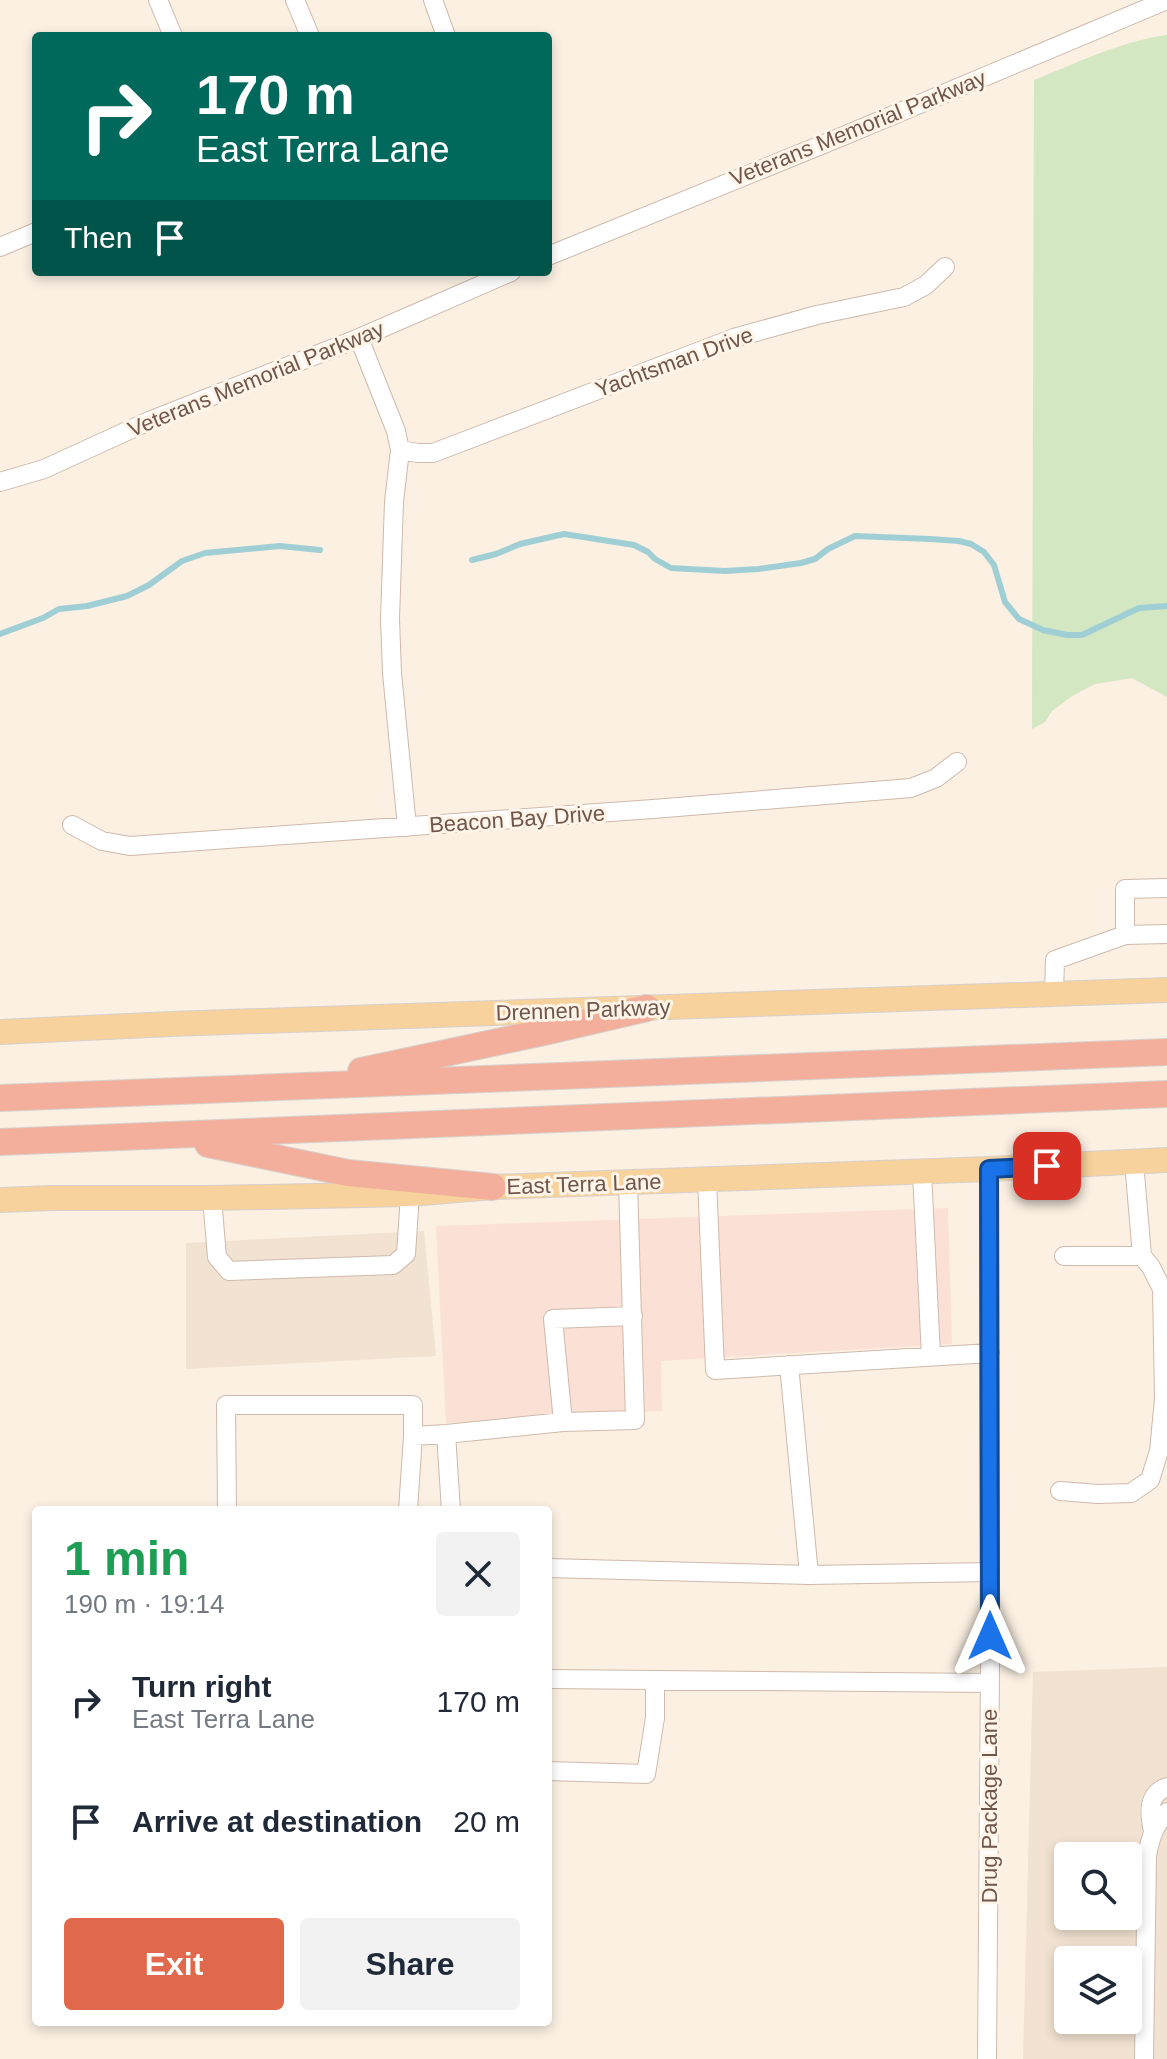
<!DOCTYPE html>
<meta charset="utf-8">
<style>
:root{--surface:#fff;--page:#f2f2f3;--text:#1f2937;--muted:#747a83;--accent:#e0684c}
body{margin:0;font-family:Helvetica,sans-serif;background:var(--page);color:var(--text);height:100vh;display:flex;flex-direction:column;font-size:30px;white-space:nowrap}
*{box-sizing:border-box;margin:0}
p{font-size:26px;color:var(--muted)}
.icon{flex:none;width:44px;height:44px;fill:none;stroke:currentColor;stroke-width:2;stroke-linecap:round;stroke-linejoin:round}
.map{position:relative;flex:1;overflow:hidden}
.sheet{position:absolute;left:32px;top:1506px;width:520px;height:520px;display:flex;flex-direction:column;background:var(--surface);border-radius:8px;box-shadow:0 4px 12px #0003}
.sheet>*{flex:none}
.top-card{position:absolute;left:32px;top:32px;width:520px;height:244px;border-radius:8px;box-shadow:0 4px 12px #0003;background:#00695c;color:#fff;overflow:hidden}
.buttons{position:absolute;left:1054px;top:1842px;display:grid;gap:16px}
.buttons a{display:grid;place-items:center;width:88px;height:88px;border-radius:8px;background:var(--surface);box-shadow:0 4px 12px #0003;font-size:40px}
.pin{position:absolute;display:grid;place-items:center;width:68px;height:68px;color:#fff;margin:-34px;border-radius:16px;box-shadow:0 4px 12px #0006}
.me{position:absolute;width:88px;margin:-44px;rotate:0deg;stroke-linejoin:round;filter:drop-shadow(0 0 6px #0008)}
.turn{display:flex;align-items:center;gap:28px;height:168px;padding:0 32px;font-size:36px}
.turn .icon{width:104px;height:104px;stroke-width:2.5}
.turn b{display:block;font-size:56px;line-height:68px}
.then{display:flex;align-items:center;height:76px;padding:0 32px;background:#0003;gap:16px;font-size:30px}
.round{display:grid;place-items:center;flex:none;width:84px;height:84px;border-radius:8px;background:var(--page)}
.summary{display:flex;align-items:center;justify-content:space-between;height:136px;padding:0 32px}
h1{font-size:48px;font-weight:700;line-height:60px;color:#1e9e55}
.button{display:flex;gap:16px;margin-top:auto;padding:16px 32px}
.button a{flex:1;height:92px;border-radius:8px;background:var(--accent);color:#fff;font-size:32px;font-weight:700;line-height:92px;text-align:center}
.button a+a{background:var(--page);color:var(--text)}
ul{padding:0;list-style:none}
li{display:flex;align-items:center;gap:24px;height:120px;padding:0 32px}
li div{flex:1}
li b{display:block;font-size:30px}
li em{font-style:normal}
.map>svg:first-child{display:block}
</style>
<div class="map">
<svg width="1167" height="2059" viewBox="0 0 1167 2059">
<rect width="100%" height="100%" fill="#fbf0e2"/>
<path fill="#f2e2d1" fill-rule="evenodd" d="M 424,1231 L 436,1356 L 186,1369 L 186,1243 Z
M 1167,1667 L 1167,2059 L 1023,2059 L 1033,1672 ZM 1068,1856 L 1128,1856 L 1128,1916 L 1068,1916 ZM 1068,1960 L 1128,1960 L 1128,2020 L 1068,2020 Z"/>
<path fill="#fbe0d6" d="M 948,1208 L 952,1344 L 661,1361 L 662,1411 L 446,1423 L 436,1226 Z"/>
<path fill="#d2e7c2" d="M 1167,35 L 1167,697 L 1132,678 L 1095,684 L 1072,696 L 1052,711 L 1045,722 L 1032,729 L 1034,80 C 1077,63 1121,41 1167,35 Z"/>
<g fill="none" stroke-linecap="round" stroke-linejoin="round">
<path stroke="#9fced4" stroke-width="6" d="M 472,560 L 496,554 L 520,544 L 564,534 L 634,545 L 648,552 L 655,559 L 671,568 L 725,571 L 758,569 L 801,563 L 815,559 L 828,549 L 855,536 L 930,539 L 959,541 L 971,544 L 984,552 L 994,565 L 1005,602 L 1019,619 L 1043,630 L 1067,635 L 1082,635 L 1139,608 L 1167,606
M 0,634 L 43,618 L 59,609 L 87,606 L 127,596 L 149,585 L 182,561 L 205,553 L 280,546 L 320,550"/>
<defs>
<path id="minor" d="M 158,0 L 173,36
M 295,0 L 310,36
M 433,0 L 446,36
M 0,247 L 36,232
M 548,256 L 841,137 L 1167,0
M 359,338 L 396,431 L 400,450 L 394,502 L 390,619 L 392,673 L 407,827
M 400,450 L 418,453 L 433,453 L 734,338 L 817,315 L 904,297 L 926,285 L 945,267
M 0,482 L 44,469 L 149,421 L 359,338 L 511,272
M 72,825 L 102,841 L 130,846 L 653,809 L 911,788 L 936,778 L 957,762
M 1125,935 L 1125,889 L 1167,888
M 1054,994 L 1055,960 L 1125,935 L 1167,934
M 922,1172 L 931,1356
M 707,1179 L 715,1370 L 990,1353
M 212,1198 L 217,1257 L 229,1271 L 393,1265 L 406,1254 L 410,1194
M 1064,1256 L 1142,1256
M 789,1365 L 809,1575 L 990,1572
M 563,1422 L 553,1319 L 633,1316
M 446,1434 L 451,1510
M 413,1436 L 446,1434 L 563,1422 L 635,1420 L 628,1182
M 1060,1491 L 1098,1494 L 1131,1493 L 1150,1480 L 1159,1451 L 1164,1399 L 1162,1289 L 1151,1267 L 1142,1256 L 1134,1162
M 227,1510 L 226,1405 L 413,1405 L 413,1436 L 408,1510
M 548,1568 L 809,1575
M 548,1679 L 990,1683
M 548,1771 L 646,1774 L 655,1718 L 655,1680
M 1153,1831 C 1149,1814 1147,1794 1167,1787
M 987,2059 L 990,1668 L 989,1169
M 1144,2059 L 1147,1856 C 1150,1839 1154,1825 1167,1812"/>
<path id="major" d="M 0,1032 L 171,1024 L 1167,990
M 0,1200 L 52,1198 L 212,1198 L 410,1194 L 493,1187 L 989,1169 L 1167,1160"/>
<path id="highway" d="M 361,1071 L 544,1032 L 647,1008
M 0,1098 L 1167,1052
M 0,1142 L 1167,1094
M 208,1144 L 348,1173 L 493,1187"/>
</defs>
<use href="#minor" stroke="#cebaac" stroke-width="20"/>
<use href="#major" stroke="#d7d0cc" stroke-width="26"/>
<use href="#highway" stroke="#d7d0cc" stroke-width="28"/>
<use href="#minor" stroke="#fff" stroke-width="18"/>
<use href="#major" stroke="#f7d29d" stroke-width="24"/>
<use href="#highway" stroke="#f3af9b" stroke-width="26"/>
</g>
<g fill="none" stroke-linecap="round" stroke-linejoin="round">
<defs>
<path id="route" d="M 990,1636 L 989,1169 L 1047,1166"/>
</defs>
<use href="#route" stroke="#114b97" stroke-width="20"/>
<use href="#route" stroke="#1a73e8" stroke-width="14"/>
</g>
<g text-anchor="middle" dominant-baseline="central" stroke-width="6" stroke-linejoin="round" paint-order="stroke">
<g font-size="22" fill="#71564a" stroke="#fef5e8">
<text transform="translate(858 128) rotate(-22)">Veterans Memorial Parkway</text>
<text transform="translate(674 362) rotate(-20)">Yachtsman Drive</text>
<text transform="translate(256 379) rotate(-22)">Veterans Memorial Parkway</text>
<text transform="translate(517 819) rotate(-4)">Beacon Bay Drive</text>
<text transform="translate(583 1010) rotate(-2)">Drennen Parkway</text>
<text transform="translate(584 1184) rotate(-2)">East Terra Lane</text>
<text transform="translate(989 1806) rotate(-90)">Drug Package Lane</text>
</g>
</g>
</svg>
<div class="buttons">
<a><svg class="icon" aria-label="search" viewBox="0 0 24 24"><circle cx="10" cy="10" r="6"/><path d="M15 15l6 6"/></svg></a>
<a><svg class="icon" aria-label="layers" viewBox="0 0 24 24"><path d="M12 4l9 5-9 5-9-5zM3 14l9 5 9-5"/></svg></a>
</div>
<div class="pin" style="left:1047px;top:1166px;background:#d93025"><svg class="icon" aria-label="arrive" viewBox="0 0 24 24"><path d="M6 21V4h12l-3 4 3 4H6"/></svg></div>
<svg class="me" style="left:990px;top:1636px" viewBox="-20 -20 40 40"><path d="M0-17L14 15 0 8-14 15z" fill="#1a73e8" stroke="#fff" stroke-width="4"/></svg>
<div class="top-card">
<div class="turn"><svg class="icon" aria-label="right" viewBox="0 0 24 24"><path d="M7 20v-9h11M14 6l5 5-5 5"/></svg><div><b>170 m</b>East Terra Lane</div></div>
<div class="then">Then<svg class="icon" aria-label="arrive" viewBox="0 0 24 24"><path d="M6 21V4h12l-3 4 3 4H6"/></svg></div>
</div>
<section class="sheet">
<div class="summary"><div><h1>1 min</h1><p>190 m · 19:14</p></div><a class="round"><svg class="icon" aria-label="close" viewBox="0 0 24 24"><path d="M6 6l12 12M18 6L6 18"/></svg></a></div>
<ul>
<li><svg class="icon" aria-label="right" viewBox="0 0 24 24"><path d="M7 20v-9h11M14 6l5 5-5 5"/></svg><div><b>Turn right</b><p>East Terra Lane</p></div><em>170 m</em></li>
<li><svg class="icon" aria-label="arrive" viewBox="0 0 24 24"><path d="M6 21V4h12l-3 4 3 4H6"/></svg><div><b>Arrive at destination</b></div><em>20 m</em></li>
</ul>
<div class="button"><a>Exit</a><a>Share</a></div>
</section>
</div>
